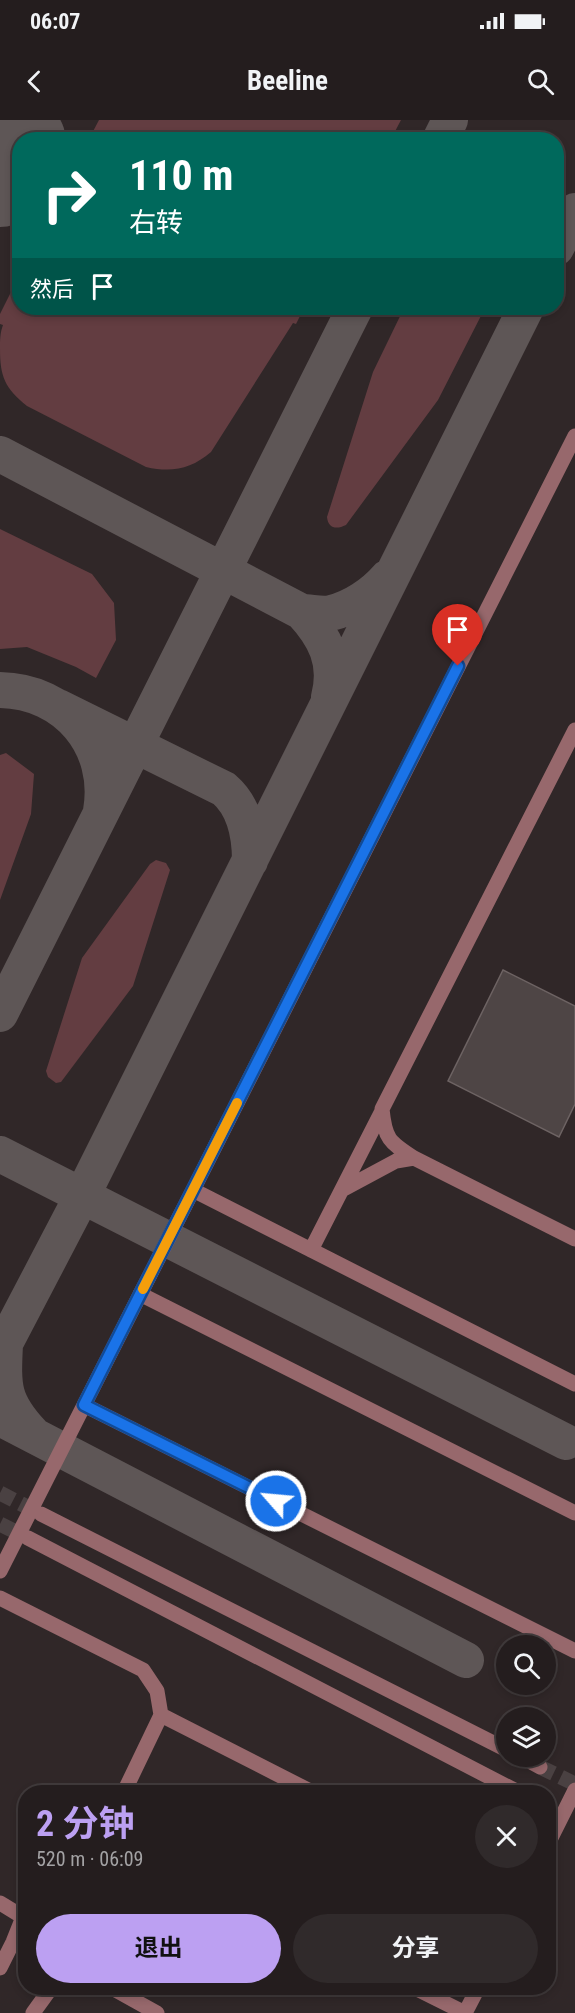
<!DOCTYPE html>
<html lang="zh">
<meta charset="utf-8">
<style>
:root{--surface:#241d1e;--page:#302a2b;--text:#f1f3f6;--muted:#a3a2a4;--line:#413b3c;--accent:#bca0f2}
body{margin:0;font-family:"Roboto Condensed","Noto Sans SC",sans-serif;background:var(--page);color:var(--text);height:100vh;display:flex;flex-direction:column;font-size:22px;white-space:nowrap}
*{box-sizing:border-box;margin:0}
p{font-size:20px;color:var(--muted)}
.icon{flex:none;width:33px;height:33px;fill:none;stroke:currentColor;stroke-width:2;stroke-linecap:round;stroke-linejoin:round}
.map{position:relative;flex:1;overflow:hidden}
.details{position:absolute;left:18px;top:1665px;width:538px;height:210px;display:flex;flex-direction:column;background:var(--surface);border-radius:24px;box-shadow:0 3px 9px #0003,0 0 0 2px var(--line)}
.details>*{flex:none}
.top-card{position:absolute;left:12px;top:12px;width:552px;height:183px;border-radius:24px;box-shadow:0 3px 9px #0003,0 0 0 2px var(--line);background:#00695c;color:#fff;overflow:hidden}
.tools{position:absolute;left:496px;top:1515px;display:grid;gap:12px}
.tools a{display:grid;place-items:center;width:60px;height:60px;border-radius:50%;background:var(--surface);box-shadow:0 3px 9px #0003,0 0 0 2px var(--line);font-size:30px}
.pin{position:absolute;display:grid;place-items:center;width:51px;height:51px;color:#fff;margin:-62px -26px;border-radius:50% 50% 50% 0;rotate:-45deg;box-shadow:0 0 6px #0007}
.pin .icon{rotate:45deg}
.me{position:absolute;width:66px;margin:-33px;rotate:297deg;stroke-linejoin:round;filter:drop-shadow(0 0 4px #0008)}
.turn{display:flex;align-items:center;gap:21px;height:126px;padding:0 18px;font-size:27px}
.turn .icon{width:78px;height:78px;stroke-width:2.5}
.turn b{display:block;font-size:42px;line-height:51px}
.then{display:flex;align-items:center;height:57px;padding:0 18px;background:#0003;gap:12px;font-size:22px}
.round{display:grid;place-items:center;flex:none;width:63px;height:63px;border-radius:32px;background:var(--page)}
.overview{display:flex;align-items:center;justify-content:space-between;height:102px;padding:0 18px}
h1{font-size:36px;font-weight:700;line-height:45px;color:var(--accent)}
.primary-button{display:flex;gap:12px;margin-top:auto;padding:12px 18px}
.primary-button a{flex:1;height:69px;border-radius:36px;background:var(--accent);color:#111;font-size:24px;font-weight:700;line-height:69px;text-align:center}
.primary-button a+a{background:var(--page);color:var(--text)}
.status{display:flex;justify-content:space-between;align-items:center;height:42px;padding:0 30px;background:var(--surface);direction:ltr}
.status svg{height:16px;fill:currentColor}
header{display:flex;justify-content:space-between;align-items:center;height:78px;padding:0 18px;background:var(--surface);font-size:27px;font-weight:700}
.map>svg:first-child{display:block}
</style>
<div class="status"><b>06:07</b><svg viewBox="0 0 49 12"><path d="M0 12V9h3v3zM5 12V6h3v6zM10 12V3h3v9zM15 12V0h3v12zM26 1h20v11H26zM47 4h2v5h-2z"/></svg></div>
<header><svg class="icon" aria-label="back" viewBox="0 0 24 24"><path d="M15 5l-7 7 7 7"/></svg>Beeline<svg class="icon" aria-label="search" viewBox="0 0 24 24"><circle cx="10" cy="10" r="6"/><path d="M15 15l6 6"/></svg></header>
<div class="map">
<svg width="575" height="1893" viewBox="0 0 575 1893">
<rect width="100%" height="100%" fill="#302728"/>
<path fill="#633d41" d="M 99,0 L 401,0 L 391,19 L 89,19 Z
M 19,156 L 20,188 L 304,188 L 296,204 L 293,203 L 211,332 C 191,349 172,353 146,347 L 27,286 C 5,268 0,257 0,229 C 0,220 0,213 3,205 L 0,204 L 0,194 Z
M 404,188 L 485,188 L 438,280 L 346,405 C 336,410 328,408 327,397 L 373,252 Z
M 0,409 L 92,454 L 114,483 L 116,520 L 96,558 L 76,547 L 27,527 L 0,529 Z
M 6,633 L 34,654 L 31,694 L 0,780 L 0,635 Z
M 156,740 L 166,743 L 170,750 L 133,866 L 61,962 L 56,963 L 48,957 L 46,951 L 82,838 L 150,744 Z"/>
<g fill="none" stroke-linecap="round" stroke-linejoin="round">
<path stroke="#5e5656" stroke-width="36" d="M 440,20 L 450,0
M 556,128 L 575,91
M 0,334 L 302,492
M 0,570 C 66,571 112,626 101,691
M 329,577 C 338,542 325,517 302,492 C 311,492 322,495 331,493 C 352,488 373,474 387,458
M 58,587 L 224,669 C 245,687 250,715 250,741
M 0,894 L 355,188
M 0,1034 L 566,1322
M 5,1224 C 3,1266 2,1281 32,1313
M 0,1233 L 82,1076 L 526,188
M 0,1298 L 466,1540"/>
<path stroke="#5e5656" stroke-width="92" d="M 0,61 L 20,22"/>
</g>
<path fill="#4e4545" stroke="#6d6363" stroke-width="1.5" d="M 503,850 L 575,886 L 575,984 L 559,1017 L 448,961 Z"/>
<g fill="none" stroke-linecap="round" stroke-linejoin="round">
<path stroke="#4a4142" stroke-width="15" stroke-dasharray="15 8" stroke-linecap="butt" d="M 0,1373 L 41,1394
M 0,1404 L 28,1418
M 540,1647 L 575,1664"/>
<path stroke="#97686c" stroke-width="15" d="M 575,610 L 382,989 C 385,1019 389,1022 414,1038 L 575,1119
M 193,1070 L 575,1264
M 342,1070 L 396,1041 L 414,1038
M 311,1130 L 382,991
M 140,1174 L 575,1393
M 84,1285 L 575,1531
M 41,1394 L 507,1630
M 28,1418 L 518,1672
M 0,1451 L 575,316
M 0,1478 L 143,1550 L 157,1571 L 161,1595 L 312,1672
M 520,1636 L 540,1647
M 124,1672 L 161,1595
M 549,1722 L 575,1670
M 0,1783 L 23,1797 L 13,1822 L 0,1848
M 112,1868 L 157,1893
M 415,1868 L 465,1893
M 33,1893 L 51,1868
M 465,1893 L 478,1868"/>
</g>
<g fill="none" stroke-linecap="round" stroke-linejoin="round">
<defs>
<path id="route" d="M 276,1381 L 84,1285 L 458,546"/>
</defs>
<use href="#route" stroke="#114b97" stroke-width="15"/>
<use href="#route" stroke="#1a73e8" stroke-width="10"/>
<path stroke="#f59e0b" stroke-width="10" d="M 143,1169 L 237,983"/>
</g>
</svg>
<div class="tools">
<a><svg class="icon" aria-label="search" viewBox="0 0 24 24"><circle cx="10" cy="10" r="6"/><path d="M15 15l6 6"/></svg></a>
<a><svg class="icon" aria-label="layers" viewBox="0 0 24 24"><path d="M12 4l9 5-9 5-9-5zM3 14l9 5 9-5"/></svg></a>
</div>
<div class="pin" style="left:458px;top:546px;background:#d93025"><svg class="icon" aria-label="arrive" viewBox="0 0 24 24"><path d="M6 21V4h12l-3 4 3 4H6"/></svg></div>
<svg class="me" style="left:276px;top:1381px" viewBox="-20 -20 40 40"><circle r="17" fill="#1a73e8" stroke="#fff" stroke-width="3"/><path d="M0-11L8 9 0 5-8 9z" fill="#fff"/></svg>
<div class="top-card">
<div class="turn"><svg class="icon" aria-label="right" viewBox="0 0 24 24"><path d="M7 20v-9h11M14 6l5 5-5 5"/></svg><div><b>110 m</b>右转</div></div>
<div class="then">然后<svg class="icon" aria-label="arrive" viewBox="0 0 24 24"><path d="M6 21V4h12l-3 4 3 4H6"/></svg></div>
</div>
<section class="details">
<div class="overview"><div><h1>2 分钟</h1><p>520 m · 06:09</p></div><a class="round"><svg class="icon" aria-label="close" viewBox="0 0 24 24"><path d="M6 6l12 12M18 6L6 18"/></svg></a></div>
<div class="primary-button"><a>退出</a><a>分享</a></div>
</section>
</div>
